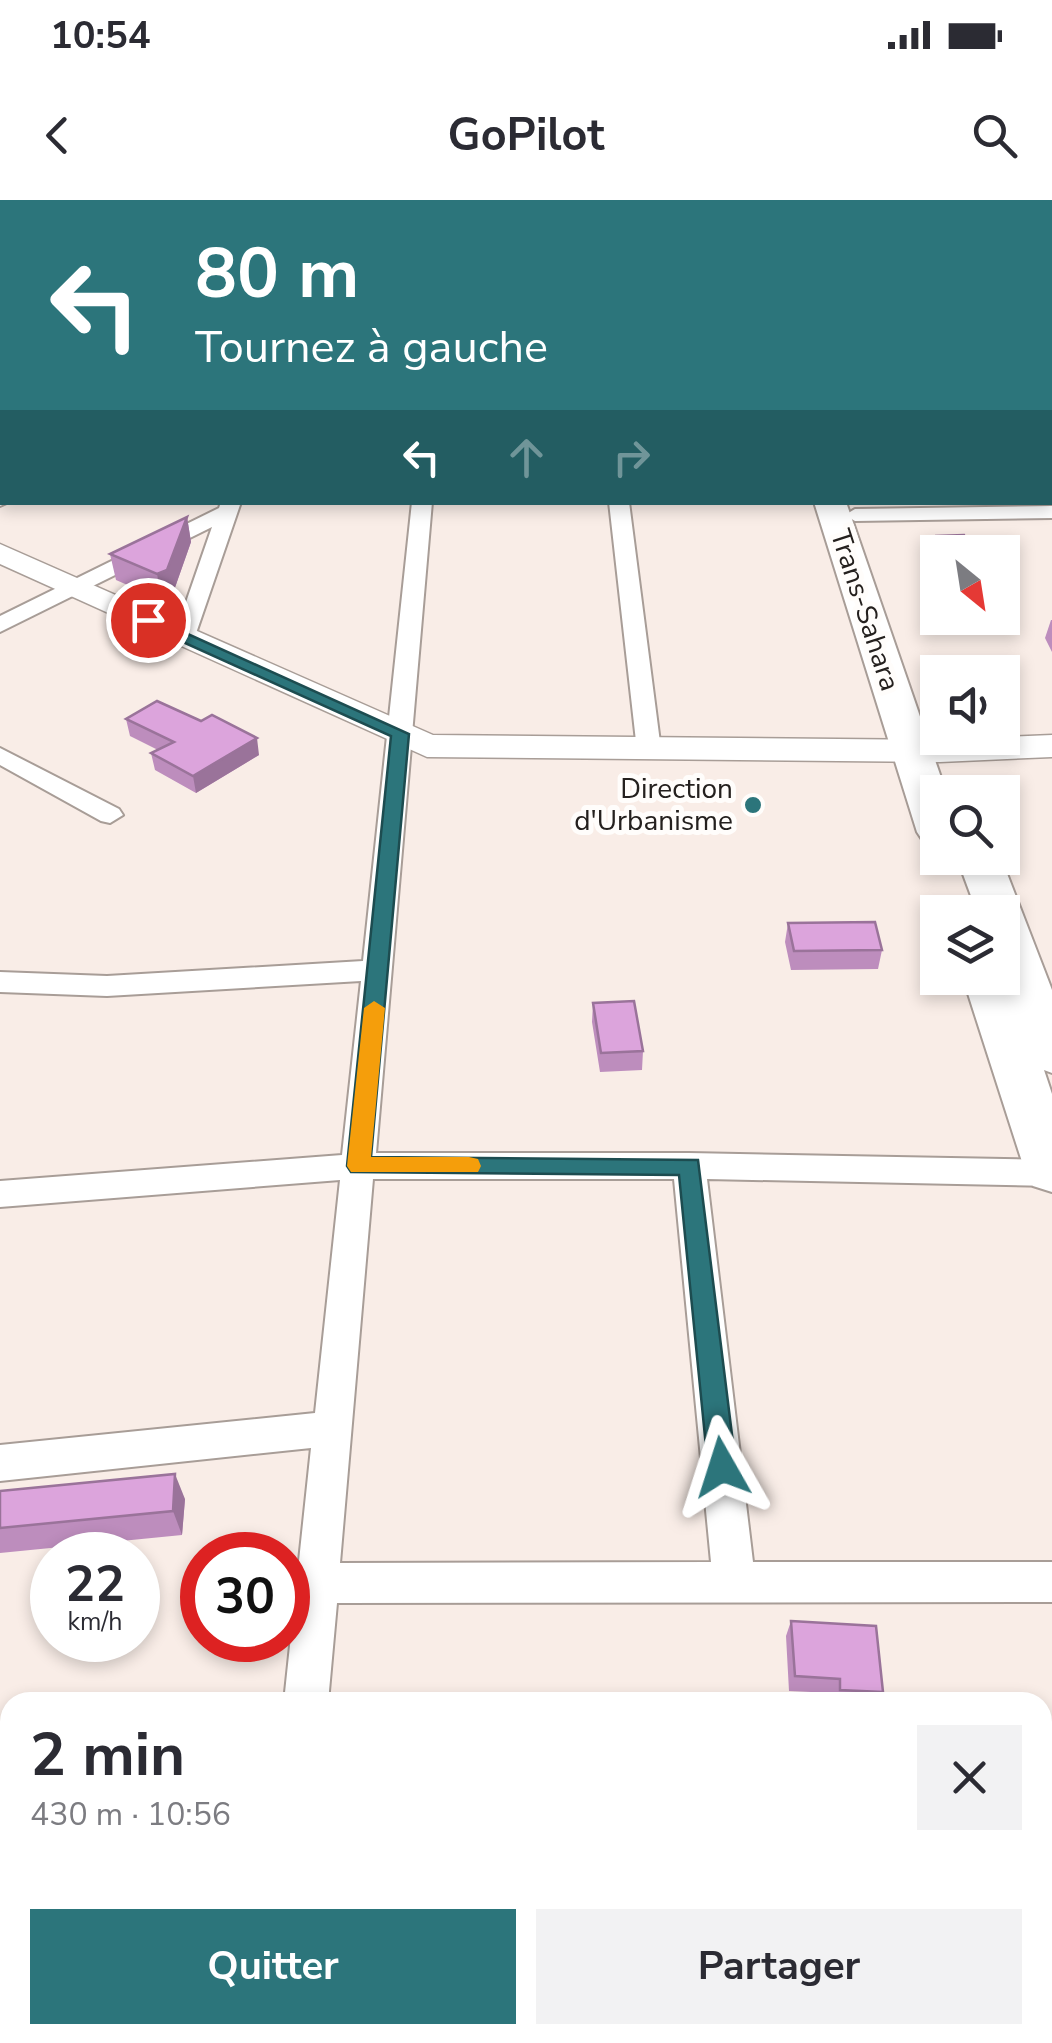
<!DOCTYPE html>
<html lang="fr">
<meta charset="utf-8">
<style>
:root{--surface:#fff;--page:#f2f2f3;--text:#2b2b33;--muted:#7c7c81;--accent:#2c757b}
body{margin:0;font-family:"Nunito Sans",sans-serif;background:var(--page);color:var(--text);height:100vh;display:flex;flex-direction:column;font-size:38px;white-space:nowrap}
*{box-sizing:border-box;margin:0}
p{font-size:32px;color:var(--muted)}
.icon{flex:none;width:55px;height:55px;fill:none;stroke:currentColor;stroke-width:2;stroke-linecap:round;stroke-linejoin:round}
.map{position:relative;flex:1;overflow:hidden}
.sheet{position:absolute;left:0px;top:1492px;width:1052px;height:352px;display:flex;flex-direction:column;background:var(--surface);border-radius:30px 30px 0 0;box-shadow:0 5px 15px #0003}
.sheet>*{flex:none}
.top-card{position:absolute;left:0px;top:0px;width:1052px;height:305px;box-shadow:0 5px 15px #0003;background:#2c757b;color:#fff;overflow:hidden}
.needle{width:65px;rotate:150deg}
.buttons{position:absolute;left:920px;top:335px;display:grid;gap:20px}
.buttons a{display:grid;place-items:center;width:100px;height:100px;border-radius:0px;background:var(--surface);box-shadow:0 5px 15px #0003;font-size:50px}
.speed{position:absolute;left:30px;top:1332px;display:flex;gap:20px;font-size:50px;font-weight:700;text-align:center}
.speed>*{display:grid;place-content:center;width:130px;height:130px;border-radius:50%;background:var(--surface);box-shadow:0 5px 15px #0003;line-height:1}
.speed small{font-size:25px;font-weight:400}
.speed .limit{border:15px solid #d22;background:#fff;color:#111}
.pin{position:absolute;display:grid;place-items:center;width:85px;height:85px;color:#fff;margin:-42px;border:5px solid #fff;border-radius:50%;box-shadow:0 2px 10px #0007}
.me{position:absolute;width:110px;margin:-55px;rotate:354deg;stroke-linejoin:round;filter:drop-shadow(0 0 8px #0008)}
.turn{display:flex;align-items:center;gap:35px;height:210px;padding:0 30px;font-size:45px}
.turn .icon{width:130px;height:130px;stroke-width:2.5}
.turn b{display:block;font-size:70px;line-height:85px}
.lanes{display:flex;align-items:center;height:95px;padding:0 30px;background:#0003;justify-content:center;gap:50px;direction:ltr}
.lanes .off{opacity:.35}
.round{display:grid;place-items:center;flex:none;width:105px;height:105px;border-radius:0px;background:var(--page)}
.summary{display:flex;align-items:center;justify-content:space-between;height:170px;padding:0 30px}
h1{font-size:60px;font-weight:700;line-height:75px}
.action{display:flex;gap:20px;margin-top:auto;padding:20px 30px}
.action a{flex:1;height:115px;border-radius:0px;background:var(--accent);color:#fff;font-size:40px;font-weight:700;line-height:115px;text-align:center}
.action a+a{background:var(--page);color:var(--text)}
.status{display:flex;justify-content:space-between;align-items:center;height:70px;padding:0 50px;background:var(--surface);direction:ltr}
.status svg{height:28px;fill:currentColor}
header{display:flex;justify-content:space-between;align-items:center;height:130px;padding:0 30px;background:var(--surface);font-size:45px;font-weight:700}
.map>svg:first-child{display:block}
</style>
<div class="status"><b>10:54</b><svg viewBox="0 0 49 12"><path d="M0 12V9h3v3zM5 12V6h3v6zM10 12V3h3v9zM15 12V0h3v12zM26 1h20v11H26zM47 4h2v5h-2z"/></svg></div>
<header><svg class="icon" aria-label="back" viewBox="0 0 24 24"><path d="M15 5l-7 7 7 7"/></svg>GoPilot<svg class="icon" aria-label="search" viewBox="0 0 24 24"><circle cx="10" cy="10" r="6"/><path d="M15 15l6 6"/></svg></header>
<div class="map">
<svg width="1052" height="1843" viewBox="0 0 1052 1843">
<rect width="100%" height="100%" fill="#f9ede7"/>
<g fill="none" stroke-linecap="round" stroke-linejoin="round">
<defs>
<path id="street" d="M 141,0 L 161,0 L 163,2 L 143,2 Z
M 1050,32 L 1052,32 L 1052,40 L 1050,40 Z
M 0,36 L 2,36 L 2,45 L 0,45 Z
M 2,71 L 2,81 L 0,82 L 0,72 Z
M 1050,86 L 1052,86 L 1052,96 L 1050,96 Z
M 0,123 L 2,123 L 2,133 L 0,133 Z
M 1050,146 L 1052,146 L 1052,156 L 1050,156 Z
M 2,293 L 2,302 L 9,302 L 0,306 Z
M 221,302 L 241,302 L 193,442 L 177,442 L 174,437 L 212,327 L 0,432 L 0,416 L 219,308 Z
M 412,302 L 432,302 L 376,953 L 689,953 L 1052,960 L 1052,986 L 707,979 L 753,1362 L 1052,1362 L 1052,1402 L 337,1403 L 328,1502 L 284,1502 L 311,1248 L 0,1281 L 0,1245 L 315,1213 L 340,980 L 0,1007 L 0,981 L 342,955 L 361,781 L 107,796 L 0,792 L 0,772 L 107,776 L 363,761 ZM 373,979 L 674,979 L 711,1362 L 340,1363 Z
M 609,302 L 629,302 L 661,550 L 649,557 L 637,550 Z
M 1052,306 L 1052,318 L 855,321 L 845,315 L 855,309 Z
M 0,548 L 119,609 L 123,615 L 110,623 L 101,621 L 0,565 Z
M 248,1835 L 300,1835 L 299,1843 L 247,1843 Z"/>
<path id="secondary" d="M 2,186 L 2,202 L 0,203 L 0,187 Z
M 0,344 L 433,535 L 940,540 L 1052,535 L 1052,557 L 940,562 L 427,557 L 0,364 Z"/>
<path id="primary" d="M 734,0 L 756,0 L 757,2 L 735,2 Z
M 814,302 L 846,302 L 946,592 L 938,592 L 938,645 L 923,641 L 917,632 Z
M 957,658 L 1001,658 L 1052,790 L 1052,873 L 1044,870 L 1052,894 L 1052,992 L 1033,986 L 1025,971 L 963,778 L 1002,778 L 1002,712 L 977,712 Z"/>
</defs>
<use href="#street" stroke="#a89d97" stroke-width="4"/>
<use href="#secondary" stroke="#a89d97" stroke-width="3"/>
<use href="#primary" stroke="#a89d97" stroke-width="4"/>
<use href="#street" fill="#fff" fill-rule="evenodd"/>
<use href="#secondary" fill="#fff" fill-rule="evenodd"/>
<use href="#primary" fill="#fff" fill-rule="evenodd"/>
</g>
<path fill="#bd8dbd" d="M 187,317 L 191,342 L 172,396 L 162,400 L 116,380 L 110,354 Z
M 937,336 L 973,352 L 938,352 L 938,362 L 933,353 Z
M 1051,420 L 1052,420 L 1052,452 L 1045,438 Z
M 126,519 L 259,555 L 196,593 L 155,570 L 151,553 L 158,550 L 130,536 Z
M 788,723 L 882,750 L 878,769 L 791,770 L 785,742 Z
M 593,803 L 643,851 L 642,870 L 600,872 L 592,822 Z
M 0,1291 L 185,1299 L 182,1335 L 0,1353 Z
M 791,1421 L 883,1492 L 878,1502 L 834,1502 L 833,1493 L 789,1491 L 786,1436 Z
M 836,1835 L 918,1835 L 920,1843 L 838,1843 Z"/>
<path fill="#9a739a" d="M 187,317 L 191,342 L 172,396 L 162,400 L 157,374 Z
M 257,538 L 259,555 L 196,593 L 193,576 Z
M 175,1274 L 185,1299 L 182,1335 L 173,1311 Z"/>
<path fill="#dca4dc" stroke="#9a739a" stroke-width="2.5" d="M 187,317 L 167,370 L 157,374 L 110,354 Z
M 964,335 L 973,352 L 946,352 L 937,336 Z
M 157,501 L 201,521 L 212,515 L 257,538 L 193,576 L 151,553 L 174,542 L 126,519 Z
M 875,722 L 882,750 L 794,751 L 788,723 Z
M 634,801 L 643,851 L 601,853 L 593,803 Z
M 175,1274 L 173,1311 L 0,1328 L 0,1291 Z
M 791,1421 L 876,1426 L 883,1492 L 840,1490 L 840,1479 L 795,1476 Z
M 846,1835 L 918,1835 L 920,1843 L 848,1843 Z"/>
<path fill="#2c757b" stroke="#1d4c50" stroke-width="2.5" d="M 148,416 L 409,534 L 371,957 L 698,960 L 736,1267 L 732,1276 L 722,1280 L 712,1276 L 708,1267 L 679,975 L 351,972 L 347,966 L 391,536 L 143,424 L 140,420 Z"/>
<path fill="#f59e0b" d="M 374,801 L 385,808 L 371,957 L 469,957 L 478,959 L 481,966 L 478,972 L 351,972 L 347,966 L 364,808 Z"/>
<circle fill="#2c757b" stroke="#fffdfb" stroke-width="4" cx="753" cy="605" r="10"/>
<g text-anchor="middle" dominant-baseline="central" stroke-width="10" stroke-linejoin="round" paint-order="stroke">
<g font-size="28" fill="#24201e" stroke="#fffdfb">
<text transform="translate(865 410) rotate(72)">Trans-Sahara</text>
</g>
<g font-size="28" fill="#24201e" stroke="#fffdfb" text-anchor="end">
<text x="733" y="589">Direction<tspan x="733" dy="32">d'Urbanisme</tspan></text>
</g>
</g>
</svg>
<div class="buttons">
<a><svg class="needle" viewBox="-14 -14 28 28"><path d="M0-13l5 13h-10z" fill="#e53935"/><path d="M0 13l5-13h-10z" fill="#7c7c81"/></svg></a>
<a><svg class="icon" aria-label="sound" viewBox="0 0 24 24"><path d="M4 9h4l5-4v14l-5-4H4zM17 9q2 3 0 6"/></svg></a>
<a><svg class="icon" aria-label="search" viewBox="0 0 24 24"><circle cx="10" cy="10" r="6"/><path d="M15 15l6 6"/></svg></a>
<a><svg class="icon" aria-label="layers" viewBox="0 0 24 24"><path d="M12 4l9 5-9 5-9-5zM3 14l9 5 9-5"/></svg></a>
</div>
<div class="speed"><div>22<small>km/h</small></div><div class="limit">30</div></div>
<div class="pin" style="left:148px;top:420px;background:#d93025"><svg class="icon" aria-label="arrive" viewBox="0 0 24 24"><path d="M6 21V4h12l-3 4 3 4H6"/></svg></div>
<svg class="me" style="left:722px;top:1267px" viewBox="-20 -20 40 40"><path d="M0-17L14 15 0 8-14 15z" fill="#2c757b" stroke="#fff" stroke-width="4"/></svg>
<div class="top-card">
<div class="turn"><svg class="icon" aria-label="left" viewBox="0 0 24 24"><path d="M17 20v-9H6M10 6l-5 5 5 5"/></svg><div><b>80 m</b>Tournez à gauche</div></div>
<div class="lanes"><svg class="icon" aria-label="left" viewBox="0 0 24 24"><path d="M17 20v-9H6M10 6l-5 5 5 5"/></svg><svg class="icon off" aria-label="ahead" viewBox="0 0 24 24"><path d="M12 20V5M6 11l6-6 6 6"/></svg><svg class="icon off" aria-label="right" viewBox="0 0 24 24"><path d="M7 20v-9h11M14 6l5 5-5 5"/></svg></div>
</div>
<section class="sheet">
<div class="summary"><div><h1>2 min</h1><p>430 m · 10:56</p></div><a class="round"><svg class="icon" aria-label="close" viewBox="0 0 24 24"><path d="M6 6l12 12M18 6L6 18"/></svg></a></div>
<div class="action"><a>Quitter</a><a>Partager</a></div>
</section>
</div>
